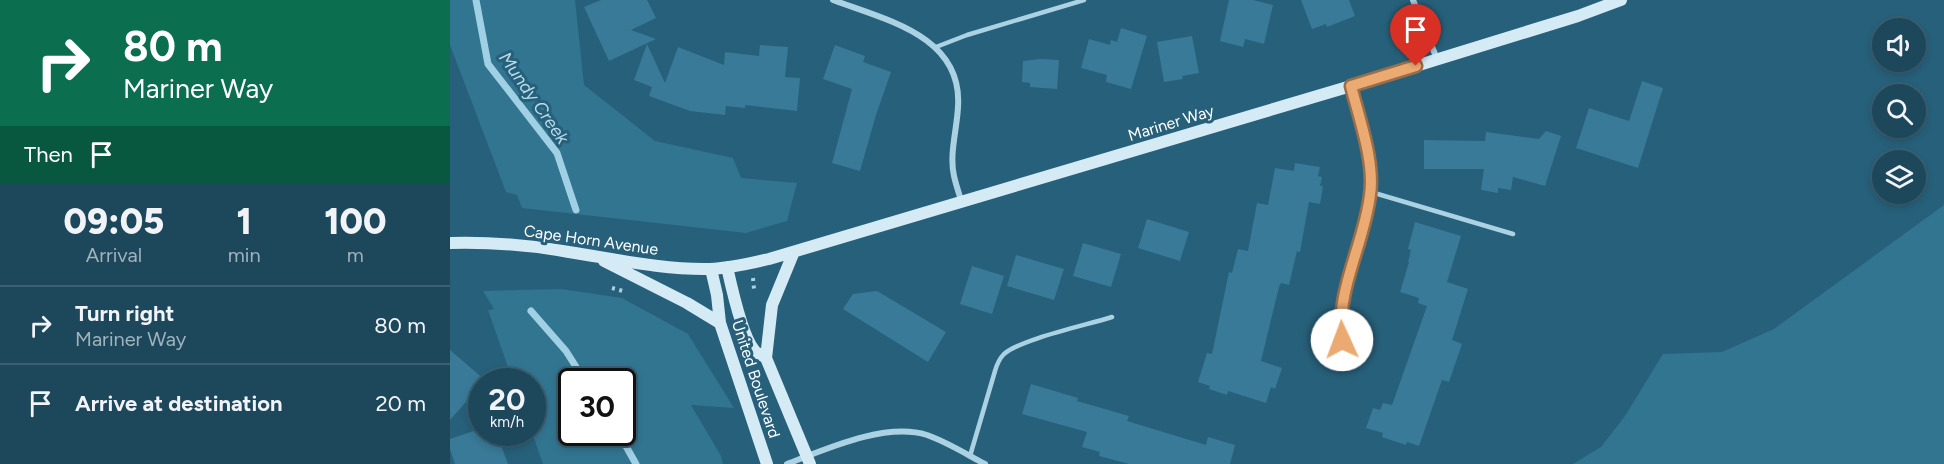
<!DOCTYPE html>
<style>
:root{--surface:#1d485c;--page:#2a5265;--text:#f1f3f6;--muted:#a0b2bb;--line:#3b6072}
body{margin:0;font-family:Figtree,sans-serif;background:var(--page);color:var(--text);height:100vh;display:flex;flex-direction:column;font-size:22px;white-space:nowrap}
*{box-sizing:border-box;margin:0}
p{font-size:20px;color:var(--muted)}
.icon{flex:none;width:33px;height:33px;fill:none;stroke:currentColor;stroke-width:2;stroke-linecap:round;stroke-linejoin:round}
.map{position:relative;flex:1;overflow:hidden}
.panel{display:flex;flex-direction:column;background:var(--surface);width:450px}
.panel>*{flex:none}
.guide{background:#0b6e4f;color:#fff;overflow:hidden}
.buttons{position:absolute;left:1422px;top:18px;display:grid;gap:12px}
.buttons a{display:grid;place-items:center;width:54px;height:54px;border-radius:50%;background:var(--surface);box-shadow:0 3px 9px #0003,0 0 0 2px var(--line);font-size:30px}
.speed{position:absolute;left:18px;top:368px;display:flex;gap:12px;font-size:30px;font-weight:700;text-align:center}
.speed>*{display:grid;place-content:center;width:78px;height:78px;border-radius:50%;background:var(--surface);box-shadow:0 3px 9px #0003,0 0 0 2px var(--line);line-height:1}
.speed small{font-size:15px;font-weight:400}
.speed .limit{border:3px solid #111;border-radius:9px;background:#fff;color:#111}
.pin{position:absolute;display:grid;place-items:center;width:51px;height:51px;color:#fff;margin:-62px -26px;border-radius:50% 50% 50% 0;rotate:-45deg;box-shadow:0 0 6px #0007}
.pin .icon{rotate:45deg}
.me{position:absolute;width:66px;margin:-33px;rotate:358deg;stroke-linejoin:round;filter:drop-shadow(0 0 4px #0008)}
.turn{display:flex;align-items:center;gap:21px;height:126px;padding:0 24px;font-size:27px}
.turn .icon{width:78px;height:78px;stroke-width:2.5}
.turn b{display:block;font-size:42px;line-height:51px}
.then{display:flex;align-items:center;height:57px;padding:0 24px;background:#0003;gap:12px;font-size:22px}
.eta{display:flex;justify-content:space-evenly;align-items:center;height:102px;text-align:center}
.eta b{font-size:36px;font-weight:800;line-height:42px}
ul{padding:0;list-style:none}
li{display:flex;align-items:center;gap:18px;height:78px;padding:0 24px;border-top:2px solid var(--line)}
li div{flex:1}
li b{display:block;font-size:22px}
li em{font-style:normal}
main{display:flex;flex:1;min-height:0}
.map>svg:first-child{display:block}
</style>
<main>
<section class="panel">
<div class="guide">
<div class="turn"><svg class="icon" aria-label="right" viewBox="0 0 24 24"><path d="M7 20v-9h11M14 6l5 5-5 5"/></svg><div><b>80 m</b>Mariner Way</div></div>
<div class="then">Then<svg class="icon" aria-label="arrive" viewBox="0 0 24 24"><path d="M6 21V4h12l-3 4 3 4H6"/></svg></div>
</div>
<div class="eta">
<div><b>09:05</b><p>Arrival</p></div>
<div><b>1</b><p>min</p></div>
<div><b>100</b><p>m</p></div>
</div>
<ul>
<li><svg class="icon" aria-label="right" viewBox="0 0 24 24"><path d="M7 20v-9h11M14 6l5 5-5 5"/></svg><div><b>Turn right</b><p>Mariner Way</p></div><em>80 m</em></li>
<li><svg class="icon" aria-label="arrive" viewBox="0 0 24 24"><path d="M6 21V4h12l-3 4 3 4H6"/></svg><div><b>Arrive at destination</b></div><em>20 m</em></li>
</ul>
</section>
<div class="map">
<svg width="1494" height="464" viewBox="0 0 1494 464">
<rect width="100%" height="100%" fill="#27607a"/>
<path fill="#327591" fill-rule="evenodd" d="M 0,0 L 125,0 L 134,85 L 205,141 L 283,158 L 291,178 L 347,183 L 337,221 L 296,233 L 72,208 L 67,195 L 56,192 L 0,45 Z
M 1494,205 L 1494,464 L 1123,464 L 1151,447 L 1175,416 L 1213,354 L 1272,352 L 1324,329 Z
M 111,289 L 172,298 L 238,334 L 284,408 L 241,405 L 271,456 L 273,464 L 93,464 L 82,432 L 82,381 L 63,381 L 38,310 L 44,309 L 33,291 ZM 122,381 L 172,381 L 172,432 L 122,432 Z"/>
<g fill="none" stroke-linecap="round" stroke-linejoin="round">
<path stroke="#a0d0e4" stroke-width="7" d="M 26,0 L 38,64 L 107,153 L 126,210
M 81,311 L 116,351 L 135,381
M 168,432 L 186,464"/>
</g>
<path fill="#387a97" d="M 151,0 L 197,0 L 206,18 L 181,30 L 206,39 L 159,61 L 134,7 Z
M 779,0 L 803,0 L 823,5 L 814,44 L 795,39 L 793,47 L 770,41 Z
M 851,0 L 899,0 L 905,16 L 877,27 L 876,24 L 862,29 Z
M 671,28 L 697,36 L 681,89 L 656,82 L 657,75 L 631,68 L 639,39 L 660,45 L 661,40 L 667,42 Z
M 742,36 L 749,73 L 732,76 L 733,79 L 714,82 L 707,42 Z
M 197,44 L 215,83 L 228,47 L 274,65 L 275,52 L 309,56 L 310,45 L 338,47 L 335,77 L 350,78 L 347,111 L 295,105 L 295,108 L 276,106 L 275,115 L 240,111 L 199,96 L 202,87 L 184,80 Z
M 385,45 L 415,56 L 413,62 L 441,72 L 426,115 L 410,171 L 382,163 L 402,89 L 373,79 Z
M 591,59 L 609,60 L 607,89 L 580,87 L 580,83 L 572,82 L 573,61 Z
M 1192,81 L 1213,88 L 1188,168 L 1126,148 L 1139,108 L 1179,121 Z
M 1096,131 L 1111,136 L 1095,186 L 1063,177 L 1061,190 L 1048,188 L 1048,193 L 1031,190 L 1034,169 L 974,169 L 974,140 L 1035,141 L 1036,132 L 1089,139 Z
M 845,163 L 870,167 L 868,176 L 872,177 L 870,186 L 873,186 L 870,204 L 859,202 L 850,252 L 847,251 L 839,285 L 831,283 L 829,287 L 811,361 L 832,368 L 825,389 L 821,387 L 816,403 L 778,391 L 777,395 L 759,389 L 760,386 L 748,382 L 757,353 L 762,354 L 779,272 L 782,273 L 788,249 L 798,251 L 807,203 L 818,205 L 825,168 L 844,171 Z
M 697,219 L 739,232 L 730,261 L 688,248 Z
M 965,222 L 1011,236 L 997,282 L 1018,289 L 1002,340 L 1012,344 L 999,382 L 992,380 L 969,446 L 957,442 L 956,445 L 932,437 L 933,433 L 916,428 L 923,408 L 930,410 L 933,403 L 942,405 L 977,306 L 968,303 L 969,298 L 950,292 L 959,262 L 958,262 L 961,250 L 958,249 Z
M 633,243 L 671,254 L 661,287 L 623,276 Z
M 566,255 L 614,269 L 604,300 L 557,286 Z
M 522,266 L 554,276 L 542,314 L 510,304 Z
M 427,291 L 496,332 L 478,362 L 393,309 L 403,294 Z
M 0,350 L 35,380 L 32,381 L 32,384 L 0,420 Z
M 581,384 L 628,398 L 627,401 L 679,416 L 677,421 L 756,445 L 758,437 L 785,445 L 780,464 L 679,464 L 649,456 L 650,452 L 632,447 L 637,432 L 572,414 Z
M 32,428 L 32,432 L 46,432 L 58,464 L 5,464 L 0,449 L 0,439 Z"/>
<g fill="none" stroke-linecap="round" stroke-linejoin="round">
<path stroke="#abd2e3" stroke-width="4" stroke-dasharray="3 4.5" stroke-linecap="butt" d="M 303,278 L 304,289
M 162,288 L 173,291"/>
<path stroke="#abd2e3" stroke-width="4.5" d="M 486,47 L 517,35 L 634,0
M 921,192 L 1063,234
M 520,456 L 545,371 C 547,364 549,359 554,354 C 571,339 637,325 662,317"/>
<path stroke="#abd2e3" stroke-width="6" d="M 383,0 C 436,20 513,36 508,107 C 507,129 499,155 504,176 C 506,185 509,194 512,203
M 963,0 L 987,59
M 892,340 C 887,289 913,245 920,196 C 925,162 909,118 901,86
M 337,464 C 376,449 435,422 477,435 C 497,442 516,454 535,464"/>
<path stroke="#d4eaf4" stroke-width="12" d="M 0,243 C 39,242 80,245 119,252 C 165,259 213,270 260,269 C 280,268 300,263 319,259 L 901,86 L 1128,16 L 1171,0
M 154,261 L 237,303 L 270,323
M 277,267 C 281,285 292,336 304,350 C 306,353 312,355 316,358 L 360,464
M 261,269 L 267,295 L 270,323 L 317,464
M 316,358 L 322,305 L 343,254"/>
</g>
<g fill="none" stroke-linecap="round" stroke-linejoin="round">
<defs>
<path id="route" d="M 892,340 C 886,289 914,245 920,195 C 925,162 909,118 901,86 L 966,66"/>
</defs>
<use href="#route" stroke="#996e4a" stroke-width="15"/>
<use href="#route" stroke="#ebaa72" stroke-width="10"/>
</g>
<g text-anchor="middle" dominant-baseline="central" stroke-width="6" stroke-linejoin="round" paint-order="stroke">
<g font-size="16" fill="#fff" stroke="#27607a">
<text transform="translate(721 123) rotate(-17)">Mariner Way</text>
<text transform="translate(141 240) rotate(8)">Cape Horn Avenue</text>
<text transform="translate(306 379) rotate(72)">United Boulevard</text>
</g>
<g font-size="18" font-style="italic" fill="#b6dceb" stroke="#27607a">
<text transform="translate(84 98) rotate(55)">Mundy Creek</text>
</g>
</g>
</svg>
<div class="buttons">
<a><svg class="icon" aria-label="sound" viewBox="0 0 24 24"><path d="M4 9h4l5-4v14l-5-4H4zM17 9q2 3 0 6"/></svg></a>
<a><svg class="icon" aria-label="search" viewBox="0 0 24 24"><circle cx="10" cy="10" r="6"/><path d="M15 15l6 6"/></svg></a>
<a><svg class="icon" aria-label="layers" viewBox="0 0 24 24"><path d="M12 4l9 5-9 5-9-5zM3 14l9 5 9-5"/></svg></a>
</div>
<div class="speed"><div>20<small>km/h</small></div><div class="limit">30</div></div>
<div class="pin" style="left:966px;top:66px;background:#d93025"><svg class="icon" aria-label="arrive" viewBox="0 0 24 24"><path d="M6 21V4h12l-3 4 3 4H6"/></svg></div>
<svg class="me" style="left:892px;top:340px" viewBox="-20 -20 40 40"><circle r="19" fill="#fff"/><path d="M0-13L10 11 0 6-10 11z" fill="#ebaa72"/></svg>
</div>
</main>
